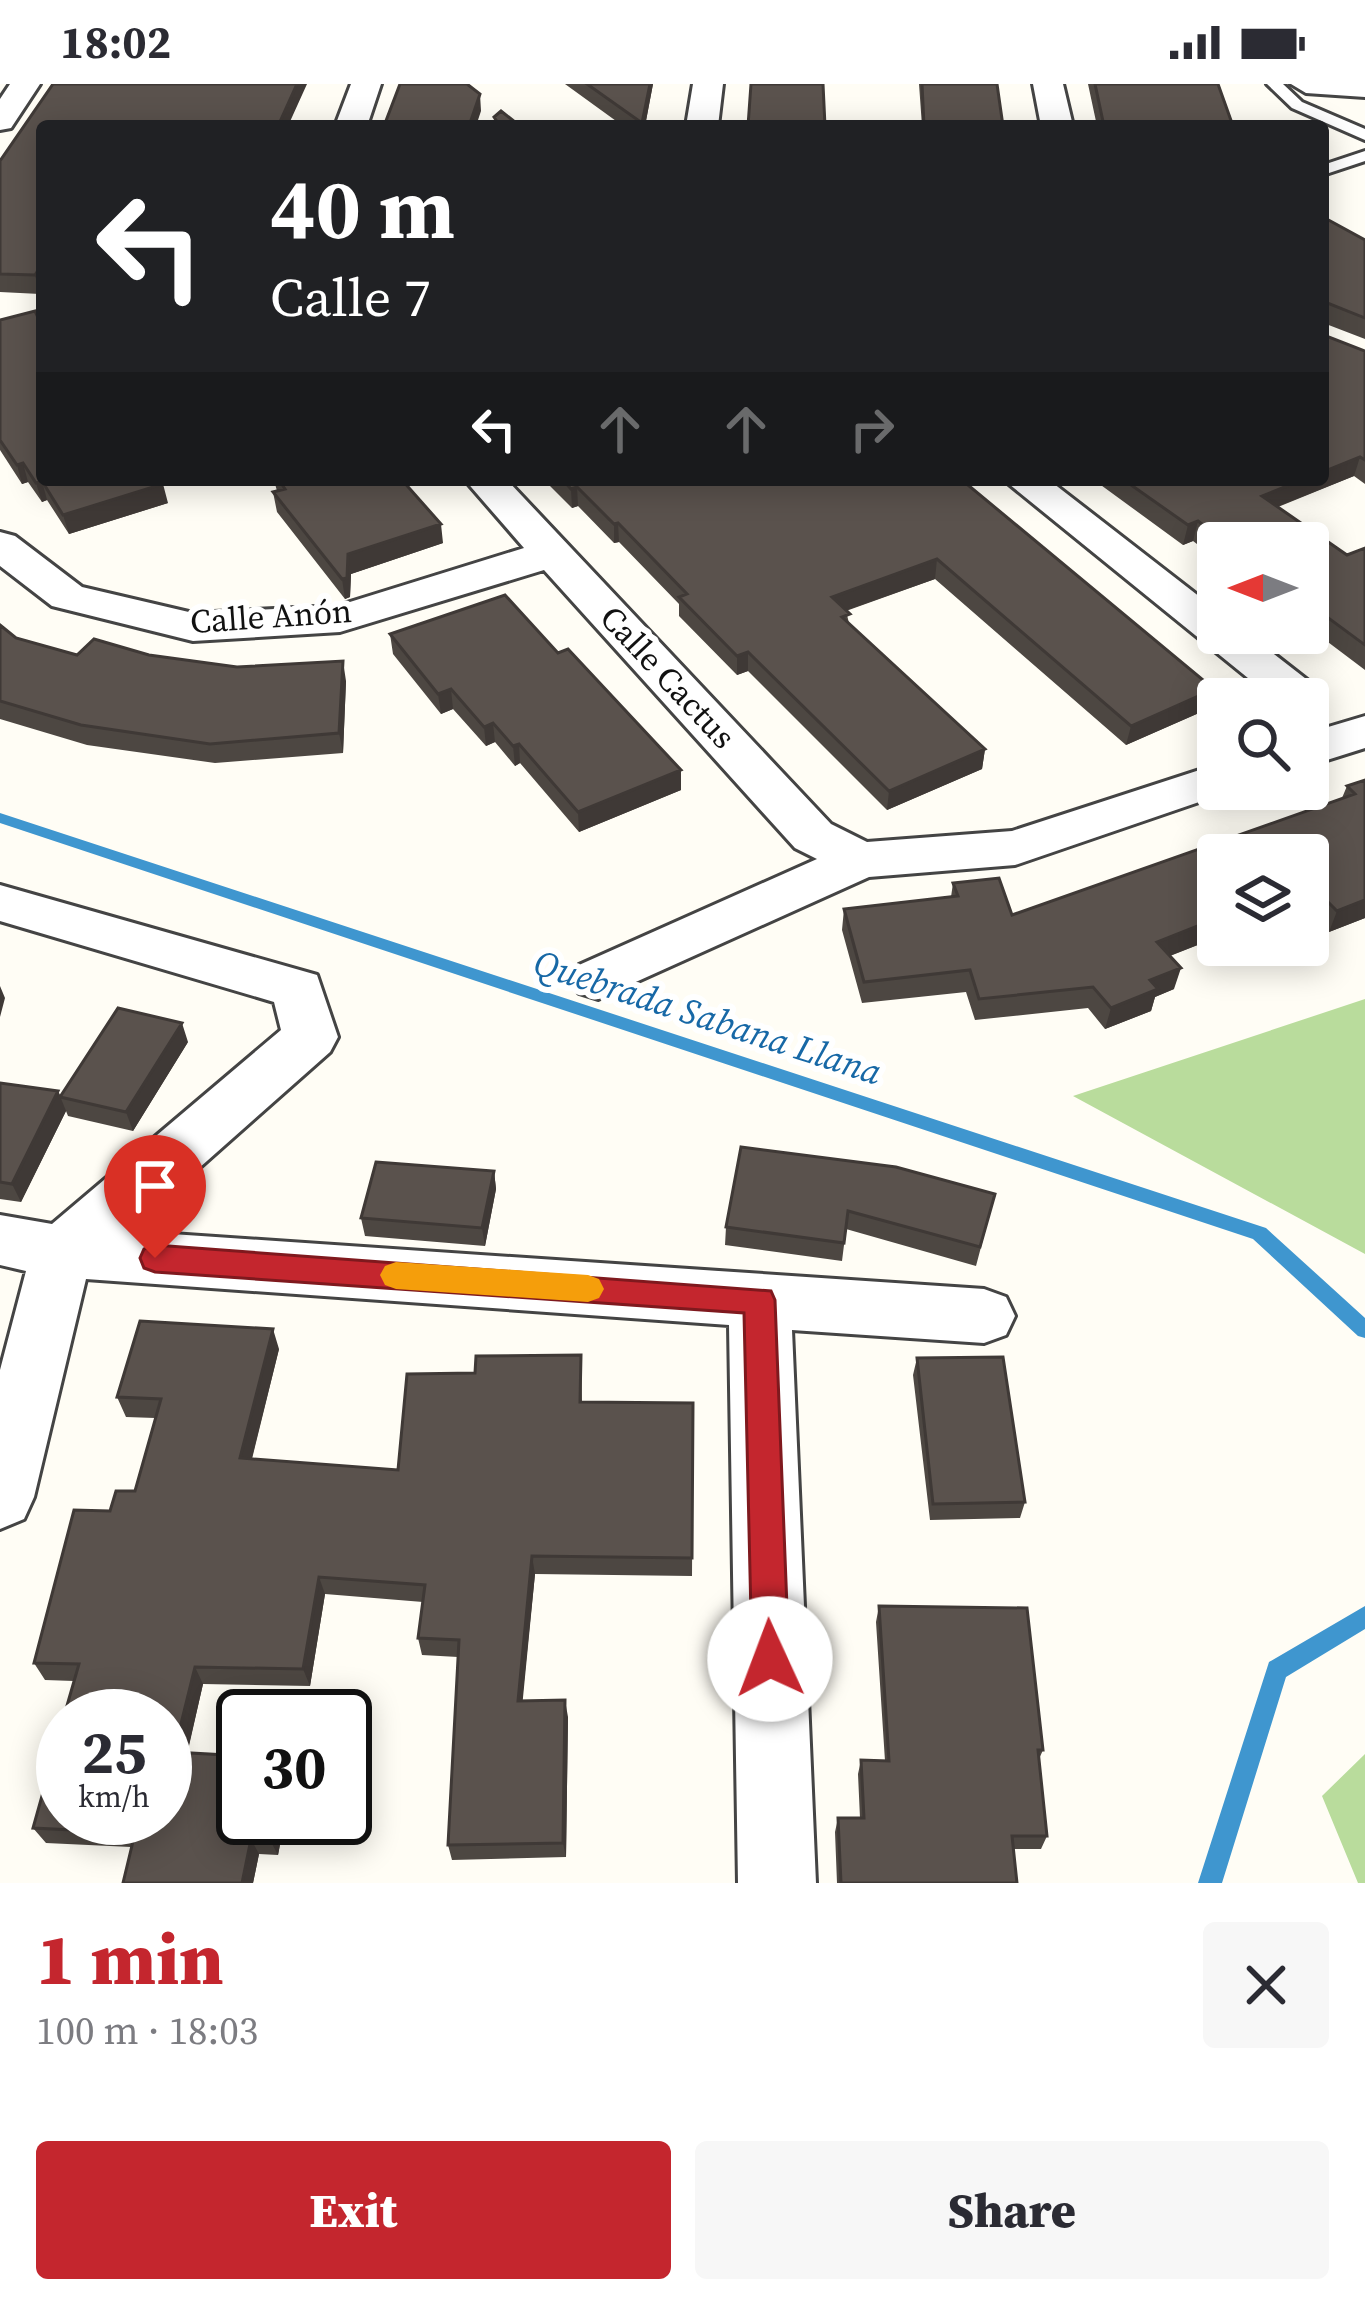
<!DOCTYPE html>
<meta charset="utf-8">
<style>
:root{--surface:#fff;--page:#f7f7f7;--text:#2b2b33;--muted:#7c7c81;--accent:#c4262e}
body{margin:0;font-family:"Source Serif 4",serif;background:var(--page);color:var(--text);height:100vh;display:flex;flex-direction:column;font-size:45px;white-space:nowrap}
*{box-sizing:border-box;margin:0}
p{font-size:39px;color:var(--muted)}
.icon{flex:none;width:66px;height:66px;fill:none;stroke:currentColor;stroke-width:2;stroke-linecap:round;stroke-linejoin:round}
.map{position:relative;height:1799px;overflow:hidden}
.panel{display:flex;flex-direction:column;background:var(--surface);flex:1}
.panel>*{flex:none}
.top-card{position:absolute;left:36px;top:36px;width:1293px;height:366px;border-radius:12px;box-shadow:0 6px 30px #0003;background:#202124;color:#fff;overflow:hidden}
.needle{width:78px;rotate:270deg}
.controls{position:absolute;left:1197px;top:438px;display:grid;gap:24px}
.controls a{display:grid;place-items:center;width:132px;height:132px;border-radius:12px;background:var(--surface);box-shadow:0 6px 30px #0003;font-size:60px}
.speed{position:absolute;left:36px;top:1605px;display:flex;gap:24px;font-size:60px;font-weight:700;text-align:center}
.speed>*{display:grid;place-content:center;width:156px;height:156px;border-radius:50%;background:var(--surface);box-shadow:0 6px 30px #0003;line-height:1}
.speed small{font-size:30px;font-weight:400}
.speed .limit{border:6px solid #111;border-radius:18px;background:#fff;color:#111}
.pin{position:absolute;display:grid;place-items:center;width:102px;height:102px;color:#fff;margin:-123px -51px;border-radius:50% 50% 50% 0;rotate:-45deg;box-shadow:0 0 12px #0007}
.pin .icon{rotate:45deg}
.me{position:absolute;width:132px;margin:-66px;rotate:358deg;stroke-linejoin:round;filter:drop-shadow(0 0 9px #0008)}
.turn{display:flex;align-items:center;gap:42px;height:252px;padding:0 36px;font-size:54px}
.turn .icon{width:156px;height:156px;stroke-width:2.5}
.turn b{display:block;font-size:84px;line-height:102px}
.lanes{display:flex;align-items:center;height:114px;padding:0 36px;background:#0003;justify-content:center;gap:60px;direction:ltr}
.lanes .off{opacity:.35}
.round{display:grid;place-items:center;flex:none;width:126px;height:126px;border-radius:12px;background:var(--page)}
.headline{display:flex;align-items:center;justify-content:space-between;height:204px;padding:0 36px}
h1{font-size:72px;font-weight:800;line-height:90px;color:var(--accent)}
.action{display:flex;gap:24px;margin-top:auto;padding:24px 36px}
.action a{flex:1;height:138px;border-radius:12px;background:var(--accent);color:#fff;font-size:48px;font-weight:800;line-height:138px;text-align:center}
.action a+a{background:var(--page);color:var(--text)}
.status{display:flex;justify-content:space-between;align-items:center;height:84px;padding:0 60px;background:var(--surface);direction:ltr}
.status svg{height:33px;fill:currentColor}
.map>svg:first-child{display:block}
</style>
<div class="status"><b>18:02</b><svg viewBox="0 0 49 12"><path d="M0 12V9h3v3zM5 12V6h3v6zM10 12V3h3v9zM15 12V0h3v12zM26 1h20v11H26zM47 4h2v5h-2z"/></svg></div>
<div class="map">
<svg width="1365" height="1799" viewBox="0 0 1365 1799">
<rect width="100%" height="100%" fill="#fffdf5"/>
<path fill="#b9dc9c" d="M 1365,915 L 1365,1170 L 1073,1012 Z
M 1365,1670 L 1365,1799 L 1358,1799 L 1322,1712 Z"/>
<g fill="none" stroke-linecap="round" stroke-linejoin="round">
<path fill="#3f96cf" fill-rule="evenodd" d="M 0,729 L 1266,1144 L 1365,1234 L 1365,1254 L 1358,1252 L 1253,1155 L 0,739 Z
M 1365,1522 L 1365,1545 L 1286,1593 L 1222,1799 L 1198,1799 L 1269,1578 Z"/>
<defs>
<path id="service" d="M 1267,0 L 1283,0 L 1302,18 L 1365,45 L 1365,56 L 1292,24 Z
M 1365,67 L 1365,77 L 1323,91 L 1323,81 Z"/>
<path id="minor" d="M 10,0 L 40,0 L 11,44 L 0,46 L 0,15 Z
M 351,0 L 381,0 L 367,42 L 335,42 Z
M 693,0 L 723,0 L 718,42 L 686,42 Z
M 1033,0 L 1063,0 L 1073,42 L 1041,42 Z
M 1291,0 L 1365,0 L 1365,13 L 1306,9 Z
M 465,396 L 507,396 L 831,740 L 867,758 L 1012,747 L 1218,680 L 1218,705 L 1237,705 L 1015,781 L 869,793 L 598,915 L 579,909 L 571,895 L 579,881 L 817,775 L 795,764 L 544,486 L 340,548 L 193,557 L 52,522 L 0,482 L 0,448 L 15,452 L 82,503 L 193,529 L 337,522 L 524,464 Z
M 1004,396 L 1049,396 L 1218,527 L 1218,549 L 1247,549 L 1319,605 L 1326,615 L 1319,625 L 1308,628 L 1308,615 L 1274,615 Z
M 1365,632 L 1365,664 L 1308,682 L 1308,649 Z
M 0,801 L 317,891 L 338,953 L 330,968 L 128,1147 L 984,1205 L 1006,1213 L 1015,1232 L 1006,1251 L 984,1259 L 792,1246 L 816,1799 L 738,1799 L 729,1241 L 86,1195 L 34,1413 L 24,1435 L 0,1445 L 0,1286 L 26,1187 L 0,1181 L 0,1131 L 52,1140 L 281,946 L 274,918 L 0,837 Z"/>
</defs>
<use href="#service" stroke="#444" stroke-width="6"/>
<use href="#minor" stroke="#444" stroke-width="6"/>
<use href="#service" fill="#fff" fill-rule="evenodd"/>
<use href="#minor" fill="#fff" fill-rule="evenodd"/>
</g>
<path fill="#4d4742" d="M 53,0 L 42,42 L 42,206 L 40,210 L 0,208 L 0,77 Z
M 565,0 L 653,0 L 645,42 L 623,42 Z
M 919,0 L 997,0 L 1003,42 L 922,42 Z
M 1088,0 L 1218,0 L 1233,42 L 1097,42 Z
M 1323,133 L 1365,156 L 1365,255 L 1326,240 L 1326,252 L 1365,267 L 1365,400 L 1354,392 L 1278,423 L 1347,471 L 1365,464 L 1365,586 L 1308,543 L 1308,459 L 1218,459 L 1218,476 L 1193,457 L 1183,461 L 1094,396 L 1323,396 Z
M 0,236 L 42,396 L 168,419 L 69,450 L 47,416 L 42,418 L 28,398 L 22,400 L 0,366 Z
M 274,396 L 402,396 L 443,459 L 351,490 L 350,513 L 345,515 L 277,428 L 273,408 L 277,407 Z
M 544,396 L 962,396 L 1208,625 L 1126,661 L 935,495 L 846,527 L 849,539 L 985,665 L 982,685 L 887,726 L 748,587 L 737,591 L 679,532 L 679,520 L 619,458 L 614,459 L 578,422 L 572,424 Z
M 0,541 L 16,554 L 77,571 L 149,571 L 346,597 L 343,669 L 215,679 L 87,661 L 0,635 Z
M 390,550 L 558,569 L 681,706 L 579,748 L 520,679 L 515,682 L 495,658 L 486,662 L 453,625 L 441,630 L 393,570 Z
M 1365,696 L 1365,834 L 1329,848 L 1320,839 L 1308,844 L 1308,771 L 1218,771 L 1218,853 L 1170,872 L 1174,905 L 1155,913 L 1151,927 L 1105,945 L 1088,924 L 975,936 L 966,908 L 862,919 L 842,846 L 844,825 L 951,813 L 953,799 L 1012,831 L 1342,714 L 1347,702 Z
M 188,958 L 133,1047 L 68,1032 L 66,1027 L 21,1118 L 0,1115 L 0,999 L 58,1007 L 60,1011 Z
M 741,1063 L 995,1110 L 976,1182 L 846,1145 L 842,1177 L 725,1161 L 726,1143 Z
M 494,1087 L 496,1105 L 485,1162 L 365,1152 L 361,1134 Z
M 279,1265 L 252,1375 L 398,1386 L 475,1289 L 581,1271 L 582,1318 L 693,1319 L 692,1492 L 535,1490 L 522,1617 L 568,1633 L 566,1773 L 452,1776 L 448,1761 L 458,1573 L 422,1571 L 418,1554 L 423,1518 L 325,1510 L 310,1602 L 203,1600 L 187,1669 L 285,1734 L 278,1771 L 259,1770 L 253,1799 L 123,1799 L 131,1763 L 46,1759 L 33,1744 L 74,1597 L 45,1596 L 34,1579 L 110,1427 L 135,1407 L 155,1334 L 126,1333 L 117,1313 Z
M 917,1274 L 1025,1418 L 1020,1434 L 930,1436 L 913,1291 Z
M 879,1522 L 1043,1666 L 1039,1675 L 1047,1752 L 1041,1765 L 1014,1765 L 1017,1799 L 837,1799 L 835,1748 L 838,1734 L 860,1734 L 858,1690 L 861,1676 L 885,1677 L 876,1538 Z"/>
<path fill="#3f3936" d="M 297,0 L 307,0 L 288,42 L 278,42 Z
M 650,0 L 653,0 L 645,42 L 642,42 Z
M 480,10 L 481,27 L 476,42 L 469,42 Z
M 42,180 L 42,206 L 40,210 L 35,191 Z
M 1360,373 L 1354,392 L 1256,431 L 1262,412 L 1302,396 L 1323,396 L 1323,388 Z
M 23,379 L 28,398 L 22,400 L 17,381 Z
M 42,397 L 47,416 L 42,418 L 36,399 Z
M 163,400 L 168,419 L 69,450 L 63,431 Z
M 577,403 L 578,422 L 572,424 L 571,405 Z
M 1198,437 L 1193,457 L 1183,461 L 1188,441 Z
M 618,439 L 619,458 L 614,459 L 614,440 Z
M 441,440 L 443,459 L 351,490 L 350,513 L 345,515 L 342,495 L 348,470 Z
M 937,475 L 935,495 L 830,532 L 832,513 Z
M 748,568 L 748,587 L 737,591 L 737,572 Z
M 343,577 L 346,597 L 343,669 L 339,649 Z
M 451,605 L 453,625 L 441,630 L 438,610 Z
M 1214,605 L 1208,625 L 1126,661 L 1131,642 Z
M 493,639 L 495,658 L 486,662 L 484,643 Z
M 519,660 L 520,679 L 515,682 L 513,662 Z
M 985,665 L 982,685 L 887,726 L 889,707 Z
M 681,686 L 681,706 L 579,748 L 578,728 Z
M 1365,816 L 1365,834 L 1329,848 L 1337,827 Z
M 1328,818 L 1320,839 L 1308,844 L 1308,826 Z
M 1218,834 L 1218,853 L 1151,879 L 1157,858 Z
M 1181,884 L 1174,905 L 1155,913 L 1151,927 L 1105,945 L 1111,924 L 1150,896 Z
M 0,902 L 5,914 L 0,933 Z
M 182,939 L 188,958 L 133,1047 L 126,1028 Z
M 58,1007 L 66,1027 L 21,1118 L 12,1100 Z
M 494,1087 L 496,1105 L 485,1162 L 482,1144 Z
M 273,1245 L 279,1265 L 247,1393 L 240,1374 Z
M 532,1472 L 535,1490 L 521,1634 L 518,1617 Z
M 319,1493 L 325,1510 L 310,1602 L 303,1585 Z
M 195,1583 L 203,1600 L 184,1684 L 174,1668 Z
M 565,1616 L 568,1633 L 566,1773 L 563,1759 Z
M 274,1734 L 285,1734 L 278,1771 L 270,1756 Z
M 251,1755 L 259,1770 L 253,1799 L 242,1799 Z"/>
<path fill="#5a524d" stroke="#3f3936" stroke-width="3" d="M 53,0 L 297,0 L 278,42 L 42,42 L 42,180 L 35,191 L 0,190 L 0,77 Z
M 400,0 L 467,0 L 480,10 L 469,42 L 384,42 Z
M 587,0 L 650,0 L 642,39 Z
M 751,0 L 823,0 L 825,42 L 748,42 Z
M 922,0 L 997,0 L 1003,42 L 924,42 Z
M 1095,0 L 1218,0 L 1233,42 L 1104,42 Z
M 501,27 L 520,42 L 500,42 L 494,33 Z
M 1323,133 L 1365,156 L 1365,234 L 1325,218 L 1326,252 L 1365,267 L 1365,376 L 1360,373 L 1323,388 Z
M 35,227 L 42,242 L 42,396 L 160,396 L 163,400 L 63,431 L 42,397 L 36,399 L 23,379 L 17,381 L 0,356 L 0,236 Z
M 279,396 L 402,396 L 441,440 L 348,470 L 347,494 L 342,495 L 273,408 L 285,405 Z
M 563,396 L 962,396 L 1214,605 L 1131,642 L 937,475 L 832,513 L 850,530 L 842,533 L 985,665 L 889,707 L 748,568 L 737,572 L 679,513 L 687,510 L 618,439 L 614,440 L 577,403 L 571,405 Z
M 1124,396 L 1302,396 L 1262,412 L 1347,471 L 1365,464 L 1365,561 L 1308,519 L 1308,459 L 1227,459 L 1198,437 L 1188,441 Z
M 505,511 L 558,569 L 568,565 L 681,686 L 578,728 L 519,660 L 513,662 L 493,639 L 484,643 L 451,605 L 438,610 L 390,550 Z
M 0,541 L 16,554 L 77,571 L 94,555 L 149,571 L 237,583 L 343,577 L 339,649 L 210,660 L 81,641 L 0,617 Z
M 1365,696 L 1365,816 L 1337,827 L 1328,818 L 1308,826 L 1308,771 L 1218,771 L 1218,834 L 1157,858 L 1181,884 L 1150,896 L 1158,905 L 1111,924 L 1093,903 L 979,915 L 970,886 L 864,898 L 844,825 L 958,812 L 953,799 L 999,794 L 1012,831 L 1355,710 L 1347,702 Z
M 118,924 L 182,939 L 126,1028 L 60,1013 Z
M 0,999 L 58,1007 L 12,1100 L 0,1098 Z
M 741,1063 L 896,1083 L 995,1110 L 980,1163 L 848,1127 L 844,1159 L 726,1143 Z
M 376,1078 L 494,1087 L 482,1144 L 361,1134 Z
M 140,1237 L 273,1245 L 240,1374 L 398,1386 L 407,1290 L 475,1289 L 476,1272 L 581,1271 L 580,1318 L 693,1319 L 692,1474 L 532,1472 L 518,1617 L 565,1616 L 563,1759 L 448,1761 L 459,1556 L 418,1554 L 425,1501 L 319,1493 L 303,1585 L 195,1583 L 174,1668 L 243,1672 L 243,1734 L 274,1734 L 270,1756 L 251,1755 L 242,1799 L 123,1799 L 135,1749 L 33,1744 L 63,1637 L 63,1734 L 165,1734 L 165,1632 L 64,1632 L 79,1580 L 34,1579 L 74,1426 L 110,1427 L 116,1407 L 135,1407 L 161,1315 L 117,1313 Z
M 1003,1273 L 1025,1418 L 933,1420 L 917,1274 Z
M 879,1522 L 1027,1524 L 1043,1666 L 1038,1666 L 1047,1752 L 1012,1752 L 1017,1799 L 841,1799 L 838,1734 L 864,1734 L 861,1676 L 889,1677 Z"/>
<path fill="#c4262e" stroke="#7f191e" stroke-width="3" d="M 155,1161 L 771,1207 L 775,1216 L 789,1575 L 783,1588 L 770,1593 L 758,1588 L 752,1575 L 744,1229 L 155,1188 L 144,1184 L 140,1174 L 144,1165 Z"/>
<path fill="#f59e0b" d="M 396,1178 L 588,1191 L 599,1195 L 604,1205 L 599,1214 L 588,1218 L 396,1205 L 385,1201 L 380,1191 L 385,1182 Z"/>
<g text-anchor="middle" dominant-baseline="central" stroke-width="12" stroke-linejoin="round" paint-order="stroke">
<g font-size="33" fill="#111" stroke="#fff">
<text transform="translate(271 532) rotate(-4)">Calle Anón</text>
<text transform="translate(668 593) rotate(47)">Calle Cactus</text>
</g>
<g font-size="36" font-style="italic" fill="#1768a6" stroke="#fff">
<text transform="translate(708 933) rotate(18)">Quebrada Sabana Llana</text>
</g>
</g>
</svg>
<div class="controls">
<a><svg class="needle" viewBox="-14 -14 28 28"><path d="M0-13l5 13h-10z" fill="#e53935"/><path d="M0 13l5-13h-10z" fill="#7c7c81"/></svg></a>
<a><svg class="icon" aria-label="search" viewBox="0 0 24 24"><circle cx="10" cy="10" r="6"/><path d="M15 15l6 6"/></svg></a>
<a><svg class="icon" aria-label="layers" viewBox="0 0 24 24"><path d="M12 4l9 5-9 5-9-5zM3 14l9 5 9-5"/></svg></a>
</div>
<div class="speed"><div>25<small>km/h</small></div><div class="limit">30</div></div>
<div class="pin" style="left:155px;top:1174px;background:#d93025"><svg class="icon" aria-label="arrive" viewBox="0 0 24 24"><path d="M6 21V4h12l-3 4 3 4H6"/></svg></div>
<svg class="me" style="left:770px;top:1575px" viewBox="-20 -20 40 40"><circle r="19" fill="#fff"/><path d="M0-13L10 11 0 6-10 11z" fill="#c4262e"/></svg>
<div class="top-card">
<div class="turn"><svg class="icon" aria-label="left" viewBox="0 0 24 24"><path d="M17 20v-9H6M10 6l-5 5 5 5"/></svg><div><b>40 m</b>Calle 7</div></div>
<div class="lanes"><svg class="icon" aria-label="left" viewBox="0 0 24 24"><path d="M17 20v-9H6M10 6l-5 5 5 5"/></svg><svg class="icon off" aria-label="ahead" viewBox="0 0 24 24"><path d="M12 20V5M6 11l6-6 6 6"/></svg><svg class="icon off" aria-label="ahead" viewBox="0 0 24 24"><path d="M12 20V5M6 11l6-6 6 6"/></svg><svg class="icon off" aria-label="right" viewBox="0 0 24 24"><path d="M7 20v-9h11M14 6l5 5-5 5"/></svg></div>
</div>
</div>
<section class="panel">
<div class="headline"><div><h1>1 min</h1><p>100 m · 18:03</p></div><a class="round"><svg class="icon" aria-label="close" viewBox="0 0 24 24"><path d="M6 6l12 12M18 6L6 18"/></svg></a></div>
<div class="action"><a>Exit</a><a>Share</a></div>
</section>
